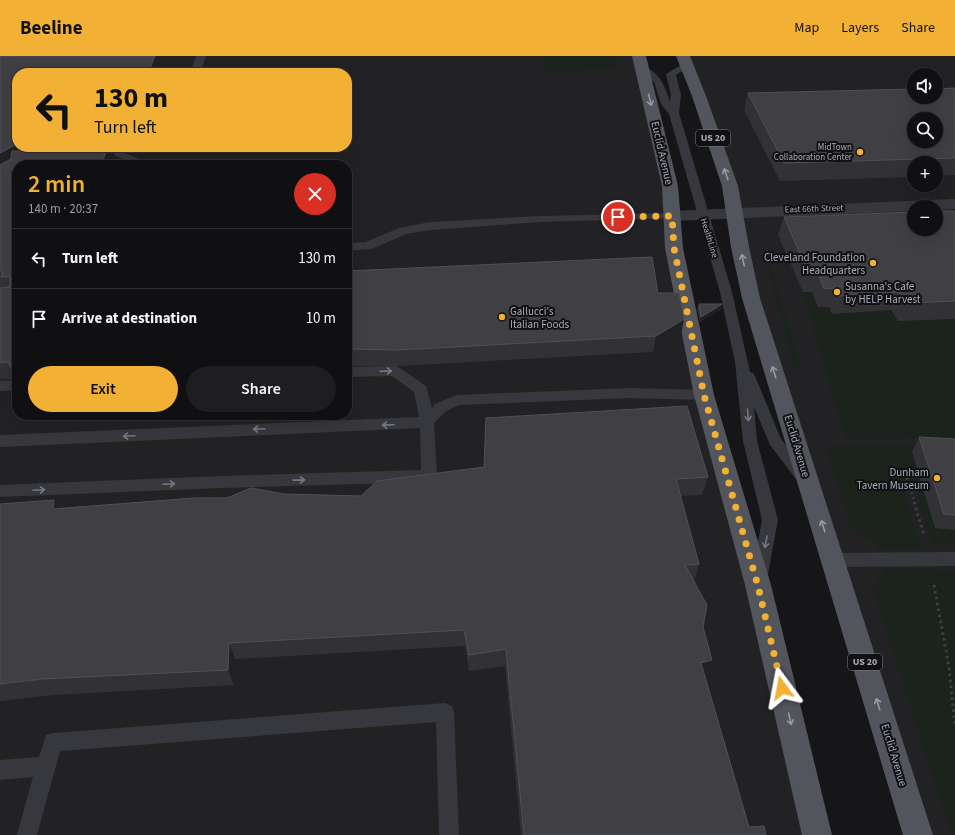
<!DOCTYPE html>
<meta charset="utf-8">
<style>
:root{--surface:#101012;--page:#1e1e20;--text:#f1f3f6;--muted:#9c9d9f;--line:#303032;--accent:#f2b134}
body{margin:0;font-family:"Source Sans 3",sans-serif;background:var(--page);color:var(--text);height:100vh;display:flex;flex-direction:column;font-size:15px;white-space:nowrap}
*{box-sizing:border-box;margin:0}
p{font-size:13px;color:var(--muted)}
.icon{flex:none;width:22px;height:22px;fill:none;stroke:currentColor;stroke-width:2;stroke-linecap:round;stroke-linejoin:round}
.map{position:relative;flex:1;overflow:hidden}
.details{position:absolute;left:12px;top:104px;width:340px;height:260px;display:flex;flex-direction:column;background:var(--surface);border-radius:16px;box-shadow:0 4px 16px #0002,0 0 0 1px var(--line)}
.details>*{flex:none}
.banner{position:absolute;left:12px;top:12px;width:340px;height:84px;border-radius:16px;box-shadow:0 4px 16px #0002,0 0 0 1px var(--line);background:#f2b134;color:#111;overflow:hidden}
.buttons{position:absolute;left:907px;top:12px;display:grid;gap:8px}
.buttons a{display:grid;place-items:center;width:36px;height:36px;border-radius:50%;background:var(--surface);box-shadow:0 4px 16px #0002,0 0 0 1px var(--line);font-size:20px}
.pin{position:absolute;display:grid;place-items:center;width:34px;height:34px;color:#fff;margin:-17px;border:2px solid #fff;border-radius:50%;box-shadow:0 1px 4px #0007}
.me{position:absolute;width:44px;margin:-22px;rotate:347deg;stroke-linejoin:round;filter:drop-shadow(0 0 3px #0008)}
.turn{display:flex;align-items:center;gap:14px;height:84px;padding:0 16px;font-size:18px}
.turn .icon{width:52px;height:52px;stroke-width:2.5}
.turn b{display:block;font-size:28px;line-height:34px}
.round{display:grid;place-items:center;flex:none;width:42px;height:42px;border-radius:21px;background:var(--page)}
.overview{display:flex;align-items:center;justify-content:space-between;height:68px;padding:0 16px}
h1{font-size:24px;font-weight:600;line-height:30px;color:var(--accent)}
.cta{display:flex;gap:8px;margin-top:auto;padding:8px 16px}
.cta a{flex:1;height:46px;border-radius:24px;background:var(--accent);color:#111;font-size:16px;font-weight:600;line-height:46px;text-align:center}
.cta a+a{background:var(--page);color:var(--text)}
ul{padding:0;list-style:none}
li{display:flex;align-items:center;gap:12px;height:60px;padding:0 16px;border-top:1px solid var(--line)}
li div{flex:1}
li b{display:block;font-size:15px}
li em{font-style:normal}
header{display:flex;align-items:center;gap:24px;box-sizing:border-box;height:56px;padding:0 20px;background:var(--accent);color:#111}
header strong{font-size:19px}
nav{display:flex;gap:22px;margin-inline-start:auto;font-size:14px}
.map>svg:first-child{display:block}
</style>
<header>
<strong>Beeline</strong>
<nav><a>Map</a><a>Layers</a><a>Share</a></nav>
</header>
<div class="map">
<svg width="955" height="779" viewBox="0 0 955 779">
<rect width="100%" height="100%" fill="#161618"/>
<path fill="#222225" fill-rule="evenodd" d="M 0,0 L 639,0 L 674,192 L 817,779 L 0,779 ZM 17,17 L 347,17 L 347,91 L 17,91 ZM 17,109 L 347,109 L 347,359 L 17,359 Z
M 683,0 L 955,0 L 955,779 L 918,779 L 734,156 ZM 914,19 L 936,19 L 936,41 L 914,41 ZM 914,63 L 936,63 L 936,85 L 914,85 ZM 914,107 L 936,107 L 936,129 L 914,129 ZM 914,151 L 936,151 L 936,173 L 914,173 Z"/>
<path fill="#1c231d" d="M 543,0 L 614,0 L 616,13 L 546,15 Z
M 769,205 L 801,312 L 795,313 L 766,206 Z
M 803,236 L 812,236 L 818,251 L 829,251 L 832,258 L 891,254 L 898,265 L 955,263 L 955,486 L 932,487 L 913,419 L 899,416 L 921,494 L 878,494 L 875,486 L 851,474 L 826,390 L 954,388 L 951,381 L 845,383 Z
M 887,512 L 955,515 L 955,779 L 952,779 L 872,532 Z"/>
<g fill="none" stroke-linecap="round" stroke-linejoin="round">
<path stroke="#3d3f44" stroke-width="2.5" stroke-dasharray="2 3" stroke-linecap="butt" d="M 907,422 L 915,447"/>
<path stroke="#3d3f44" stroke-width="3" stroke-dasharray="2.5 3.5" stroke-linecap="butt" d="M 914,446 L 924,479
M 934,529 L 949,611 L 955,670"/>
<path fill="#37383d" fill-rule="evenodd" d="M 196,0 L 206,0 L 200,17 L 190,17 Z
M 686,6 L 689,7 L 691,9 L 689,11 L 676,19 L 681,39 L 679,57 L 732,236 L 750,316 L 753,317 L 755,320 L 781,383 L 812,423 L 809,427 L 804,429 L 799,427 L 770,389 L 754,351 L 757,385 L 778,464 L 767,523 L 765,528 L 759,530 L 753,528 L 751,523 L 762,464 L 743,385 L 735,306 L 720,236 L 669,58 L 661,48 L 654,26 L 637,13 L 642,10 C 660,15 665,31 670,46 L 671,39 L 666,18 Z
M 115,93 L 149,107 L 150,109 L 136,109 L 114,99 L 92,100 L 87,97 L 92,94 Z
M 672,157 L 676,158 L 678,160 L 676,162 L 540,166 L 430,174 L 406,178 L 372,193 L 347,195 L 347,187 L 366,186 L 399,172 L 430,166 L 540,160 Z
M 395,310 L 400,312 L 426,330 L 432,352 L 435,348 L 457,339 L 630,332 L 704,334 L 709,335 L 711,339 L 709,343 L 704,344 L 630,342 L 459,349 L 445,356 L 434,367 L 437,420 L 434,424 L 429,426 L 221,432 L 0,441 L 0,429 L 221,420 L 421,414 L 420,372 L 0,391 L 0,379 L 419,361 L 414,336 L 392,320 L 347,321 L 347,311 Z
M 17,324 L 17,334 L 0,335 L 0,325 Z
M 955,496 L 955,510 L 833,511 L 827,509 L 825,504 L 827,499 L 833,497 Z
M 445,647 L 452,650 L 454,656 L 459,779 L 439,779 L 436,666 L 60,695 L 37,779 L 17,779 L 33,721 L 0,724 L 0,704 L 39,701 L 46,679 L 53,677 Z"/>
<path fill="#37383d" fill-rule="evenodd" d="M 955,143 L 955,153 L 936,154 L 936,151 L 914,151 L 914,155 L 672,165 L 666,164 L 663,160 L 666,156 L 672,155 Z"/>
<path fill="#53555c" fill-rule="evenodd" d="M 632,0 L 646,0 L 678,130 L 683,192 L 714,339 L 771,529 L 832,779 L 802,779 L 745,529 L 694,339 L 665,192 L 662,130 Z
M 676,0 L 690,0 L 706,40 L 738,130 L 749,191 L 760,242 L 933,779 L 903,779 L 742,242 L 731,191 L 722,130 L 692,40 Z"/>
</g>
<path fill="#323236" d="M 0,0 L 161,7 L 17,91 L 119,91 L 118,93 L 112,93 L 115,101 L 17,109 L 17,325 L 16,323 L 0,323 L 0,232 L 6,231 L 0,231 Z
M 955,32 L 955,119 L 936,120 L 936,107 L 914,107 L 914,121 L 780,125 L 744,54 L 748,37 Z
M 955,155 L 955,263 L 898,265 L 891,254 L 832,258 L 829,251 L 818,251 L 812,236 L 803,236 L 778,179 L 784,161 Z
M 347,215 L 658,237 L 681,279 L 653,296 L 398,310 L 347,310 Z
M 699,248 L 722,248 L 721,253 L 700,266 L 697,253 Z
M 919,381 L 955,383 L 955,474 L 935,472 L 912,396 Z
M 708,421 L 702,439 L 680,440 L 699,508 L 694,525 L 703,571 L 706,620 L 705,621 L 749,771 L 766,779 L 521,779 L 505,610 L 469,615 L 465,590 L 235,603 L 234,629 L 54,639 L 0,645 L 0,448 L 59,452 L 284,438 L 361,440 Z"/>
<path fill="#212124" d="M 155,0 L 159,0 L 161,7 L 158,17 L 148,17 Z
M 17,88 L 17,91 L 46,91 L 0,116 L 0,97 Z
M 108,91 L 111,91 L 115,101 L 112,109 L 101,109 Z
M 722,248 L 721,253 L 700,266 L 701,261 Z
M 684,263 L 681,279 L 653,296 L 656,280 Z
M 54,444 L 64,462 L 53,453 Z
M 229,587 L 235,603 L 234,629 L 228,614 Z
M 712,604 L 706,620 L 695,623 L 701,607 Z"/>
<path fill="#3f3f44" stroke="#4f5156" fill-rule="evenodd" d="M 0,0 L 155,0 L 148,17 L 17,17 L 17,88 L 0,97 Z
M 303,13 L 302,17 L 251,17 L 252,14 Z
M 955,32 L 955,102 L 784,107 L 748,37 L 914,33 L 914,41 L 936,41 L 936,33 ZM 914,63 L 936,63 L 936,85 L 914,85 Z
M 36,91 L 108,91 L 101,109 L 17,109 L 17,311 L 10,311 L 9,306 L 0,307 L 0,232 L 10,231 L 10,221 L 1,221 L 3,215 L 0,215 L 0,109 L 11,103 L 12,95 L 26,95 Z
M 936,155 L 955,155 L 955,245 L 906,247 L 899,236 L 838,240 L 835,232 L 824,233 L 818,217 L 809,218 L 784,161 L 914,156 L 914,173 L 936,173 Z
M 652,201 L 658,237 L 679,237 L 684,263 L 656,280 L 397,294 L 347,293 L 347,215 Z
M 699,248 L 722,248 L 701,261 Z
M 687,350 L 708,421 L 676,423 L 699,508 L 685,509 L 707,549 L 703,571 L 712,604 L 701,607 L 749,771 L 764,770 L 766,779 L 524,779 L 506,593 L 469,599 L 464,574 L 229,587 L 228,614 L 42,623 L 0,628 L 0,448 L 54,444 L 53,453 L 194,442 L 227,442 L 251,432 L 284,438 L 361,440 L 377,425 L 484,411 L 486,362 Z
M 919,381 L 955,383 L 955,459 L 944,458 Z"/>
<defs><path id="oneway-shaft" d="M-6 0H5M1.5-3L5.5 0L1.5 3" fill="none" stroke-width="1.6" stroke-linecap="round" stroke-linejoin="round"/></defs>
<g stroke="#979ba6">
<use href="#oneway-shaft" transform="translate(650 44) rotate(76)"/>
<use href="#oneway-shaft" transform="translate(726 118) rotate(-109)"/>
<use href="#oneway-shaft" transform="translate(743 204) rotate(-102)"/>
<use href="#oneway-shaft" transform="translate(774 316) rotate(-107)"/>
<use href="#oneway-shaft" transform="translate(823 470) rotate(-107)"/>
<use href="#oneway-shaft" transform="translate(878 648) rotate(-107)"/>
<use href="#oneway-shaft" transform="translate(790 663) rotate(77)"/>
</g>
<g stroke="#757881">
<use href="#oneway-shaft" transform="translate(386 315) rotate(-2)"/>
<use href="#oneway-shaft" transform="translate(748 359) rotate(85)"/>
<use href="#oneway-shaft" transform="translate(388 369) rotate(178)"/>
<use href="#oneway-shaft" transform="translate(259 373) rotate(178)"/>
<use href="#oneway-shaft" transform="translate(129 380) rotate(177)"/>
<use href="#oneway-shaft" transform="translate(299 424) rotate(-1)"/>
<use href="#oneway-shaft" transform="translate(169 428) rotate(-3)"/>
<use href="#oneway-shaft" transform="translate(39 434) rotate(-3)"/>
<use href="#oneway-shaft" transform="translate(766 486) rotate(100)"/>
</g>
<g fill="none" stroke-linecap="round" stroke-linejoin="round">
<path stroke="#f2b134" stroke-width="7" stroke-dasharray="0 12.6" d="M 618,161 L 672,160 L 674,192 L 704,339 L 758,530 L 782,632"/>
</g>
<g fill="#f2b134" stroke="#111113" stroke-width="1.5">
<circle cx="860" cy="96" r="4"/>
<circle cx="873" cy="207" r="4"/>
<circle cx="837" cy="236" r="4"/>
<circle cx="502" cy="261" r="4"/>
<circle cx="937" cy="422" r="4"/>
</g>
<g text-anchor="middle" dominant-baseline="central" stroke-width="4" stroke-linejoin="round" paint-order="stroke">
<g font-size="9" fill="#a8adb8" stroke="#111113" text-anchor="end">
<text x="852" y="91">MidTown<tspan x="852" dy="10">Collaboration Center</tspan></text>
</g>
<g font-size="9" fill="#a8adb8" stroke="#111113">
<text transform="translate(814 153) rotate(-2)">East 66th Street</text>
<text transform="translate(709 182) rotate(73)">HealthLine</text>
</g>
<g fill="#111113" stroke="#7b7e86" stroke-width="1">
<rect x="696" y="74" width="34" height="16" rx="3"/>
<rect x="848" y="598" width="34" height="16" rx="3"/>
</g>
<g font-size="10" font-weight="bold" fill="#a8adb8">
<text x="713" y="82">US 20</text>
<text x="865" y="606">US 20</text>
</g>
<g font-size="11" fill="#a8adb8" stroke="#111113">
<text transform="translate(662 97) rotate(77)">Euclid Avenue</text>
<text transform="translate(797 390) rotate(73)">Euclid Avenue</text>
<text transform="translate(894 699) rotate(73)">Euclid Avenue</text>
</g>
<g font-size="11" fill="#a8adb8" stroke="#111113" text-anchor="end">
<text x="865" y="201">Cleveland Foundation<tspan x="865" dy="13">Headquarters</tspan></text>
<text x="845" y="230" text-anchor="start">Susanna's Cafe<tspan x="845" dy="13">by HELP Harvest</tspan></text>
<text x="510" y="255" text-anchor="start">Gallucci's<tspan x="510" dy="13">Italian Foods</tspan></text>
<text x="929" y="416">Dunham<tspan x="929" dy="13">Tavern Museum</tspan></text>
</g>
</g>
</svg>
<div class="buttons">
<a><svg class="icon" aria-label="sound" viewBox="0 0 24 24"><path d="M4 9h4l5-4v14l-5-4H4zM17 9q2 3 0 6"/></svg></a>
<a><svg class="icon" aria-label="search" viewBox="0 0 24 24"><circle cx="10" cy="10" r="6"/><path d="M15 15l6 6"/></svg></a>
<a>+</a>
<a>−</a>
</div>
<div class="pin" style="left:618px;top:161px;background:#d93025"><svg class="icon" aria-label="arrive" viewBox="0 0 24 24"><path d="M6 21V4h12l-3 4 3 4H6"/></svg></div>
<svg class="me" style="left:782px;top:632px" viewBox="-20 -20 40 40"><path d="M0-17L14 15 0 8-14 15z" fill="#f2b134" stroke="#fff" stroke-width="4"/></svg>
<div class="banner">
<div class="turn"><svg class="icon" aria-label="left" viewBox="0 0 24 24"><path d="M17 20v-9H6M10 6l-5 5 5 5"/></svg><div><b>130 m</b>Turn left</div></div>
</div>
<section class="details">
<div class="overview"><div><h1>2 min</h1><p>140 m · 20:37</p></div><a class="round" style="background:#d93025;color:#fff"><svg class="icon" aria-label="close" viewBox="0 0 24 24"><path d="M6 6l12 12M18 6L6 18"/></svg></a></div>
<ul>
<li><svg class="icon" aria-label="left" viewBox="0 0 24 24"><path d="M17 20v-9H6M10 6l-5 5 5 5"/></svg><div><b>Turn left</b></div><em>130 m</em></li>
<li><svg class="icon" aria-label="arrive" viewBox="0 0 24 24"><path d="M6 21V4h12l-3 4 3 4H6"/></svg><div><b>Arrive at destination</b></div><em>10 m</em></li>
</ul>
<div class="cta"><a>Exit</a><a>Share</a></div>
</section>
</div>
